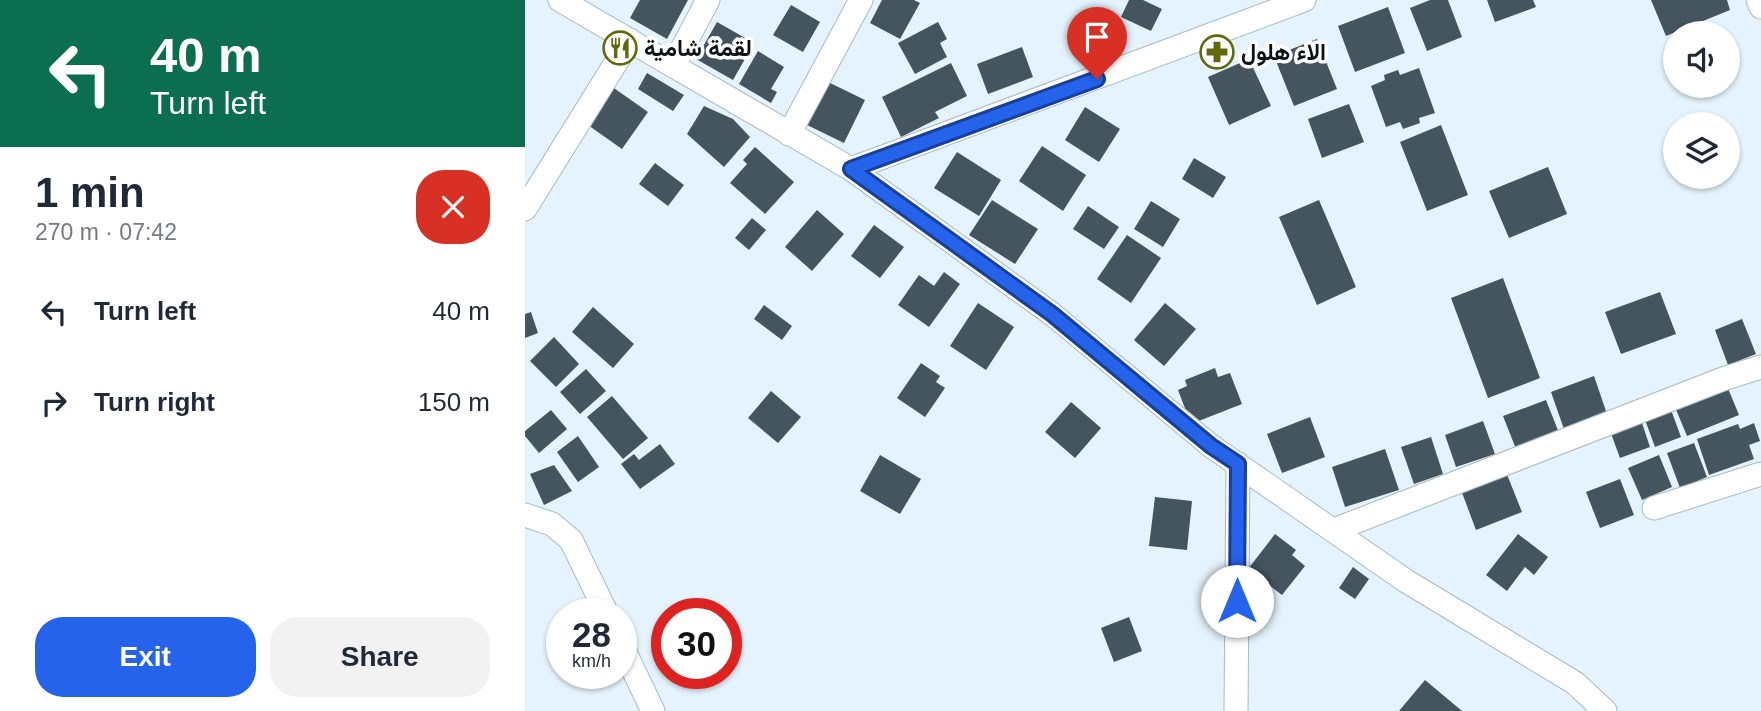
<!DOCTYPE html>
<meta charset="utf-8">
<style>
:root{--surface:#fff;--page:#f2f2f3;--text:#1f2937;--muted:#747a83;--accent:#2563eb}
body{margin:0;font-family:Helvetica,Vazirmatn,sans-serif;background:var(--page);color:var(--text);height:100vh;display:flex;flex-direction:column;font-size:26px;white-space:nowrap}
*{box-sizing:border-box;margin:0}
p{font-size:23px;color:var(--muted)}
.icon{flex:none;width:38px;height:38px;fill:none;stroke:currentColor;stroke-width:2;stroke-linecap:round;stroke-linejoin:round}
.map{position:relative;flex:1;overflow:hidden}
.drawer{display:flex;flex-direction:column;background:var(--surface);width:525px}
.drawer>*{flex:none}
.guide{background:#0b6e4f;color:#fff;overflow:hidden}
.fabs{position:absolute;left:1138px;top:21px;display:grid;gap:14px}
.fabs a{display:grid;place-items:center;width:77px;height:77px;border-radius:50%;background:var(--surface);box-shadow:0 2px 5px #0004;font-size:35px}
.speed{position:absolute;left:21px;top:598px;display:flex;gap:14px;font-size:35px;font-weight:700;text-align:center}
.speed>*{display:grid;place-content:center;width:91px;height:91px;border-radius:50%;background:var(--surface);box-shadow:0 2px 5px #0004;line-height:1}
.speed small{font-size:18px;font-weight:400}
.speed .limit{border:10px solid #d22;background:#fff;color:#111}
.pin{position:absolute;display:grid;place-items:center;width:60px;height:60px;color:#fff;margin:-72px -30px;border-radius:50% 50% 50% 0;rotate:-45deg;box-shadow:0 0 7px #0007}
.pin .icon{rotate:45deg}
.me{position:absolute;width:77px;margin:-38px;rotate:0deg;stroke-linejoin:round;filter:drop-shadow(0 0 5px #0008)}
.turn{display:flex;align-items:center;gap:24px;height:147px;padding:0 35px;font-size:32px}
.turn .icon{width:91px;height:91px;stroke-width:2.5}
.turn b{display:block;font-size:49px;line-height:60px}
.round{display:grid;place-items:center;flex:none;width:74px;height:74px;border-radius:28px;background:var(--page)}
.headline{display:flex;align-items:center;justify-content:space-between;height:119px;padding:0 35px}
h1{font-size:42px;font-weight:800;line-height:52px}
.action{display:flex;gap:14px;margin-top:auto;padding:14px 35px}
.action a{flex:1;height:80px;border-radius:28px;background:var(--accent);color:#fff;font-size:28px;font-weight:800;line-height:80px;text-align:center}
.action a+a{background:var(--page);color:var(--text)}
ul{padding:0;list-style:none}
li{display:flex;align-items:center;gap:21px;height:91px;padding:0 35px}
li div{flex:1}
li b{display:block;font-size:26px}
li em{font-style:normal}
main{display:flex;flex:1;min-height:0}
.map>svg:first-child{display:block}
</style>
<main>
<section class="drawer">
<div class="guide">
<div class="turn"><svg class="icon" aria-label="left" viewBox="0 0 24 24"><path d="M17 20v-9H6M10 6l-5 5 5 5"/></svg><div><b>40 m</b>Turn left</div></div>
</div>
<div class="headline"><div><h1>1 min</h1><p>270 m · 07:42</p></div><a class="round" style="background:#d93025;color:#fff"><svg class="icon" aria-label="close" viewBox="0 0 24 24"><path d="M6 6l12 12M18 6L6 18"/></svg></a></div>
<ul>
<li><svg class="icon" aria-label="left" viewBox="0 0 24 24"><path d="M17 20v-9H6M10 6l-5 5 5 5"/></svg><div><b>Turn left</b></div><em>40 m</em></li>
<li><svg class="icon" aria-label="right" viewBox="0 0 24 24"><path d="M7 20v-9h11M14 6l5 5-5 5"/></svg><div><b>Turn right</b></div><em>150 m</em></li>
</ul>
<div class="action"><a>Exit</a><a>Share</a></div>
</section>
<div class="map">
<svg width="1236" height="711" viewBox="0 0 1236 711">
<rect width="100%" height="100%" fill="#e4f3fd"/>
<path fill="#455560" d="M 115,0 L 163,0 L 142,39 L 105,18 Z
M 357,0 L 389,0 L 395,3 L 375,39 L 345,23 Z
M 604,0 L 618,0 L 637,9 L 626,31 L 596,17 Z
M 905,0 L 923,0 L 937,37 L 902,51 L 885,8 Z
M 962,0 L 1008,0 L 1011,7 L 970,22 Z
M 1126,0 L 1202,0 L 1205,10 L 1141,36 Z
M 266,5 L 295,22 L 278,52 L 248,35 Z
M 863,7 L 880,53 L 830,72 L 813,26 Z
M 192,22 L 229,43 L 208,80 L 171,59 Z
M 413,22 L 422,39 L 415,43 L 422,57 L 390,74 L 373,43 Z
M 792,39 L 812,89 L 769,106 L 749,56 Z
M 497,47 L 508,77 L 463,94 L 452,64 Z
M 233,51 L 259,67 L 246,89 L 252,92 L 246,103 L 214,84 Z
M 724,59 L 746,106 L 704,125 L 683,77 Z
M 426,63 L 442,96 L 410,112 L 414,118 L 376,137 L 357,97 Z
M 894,68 L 910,113 L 894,118 L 895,123 L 878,129 L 875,122 L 861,127 L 846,86 L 860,80 L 859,75 L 873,70 L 875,75 Z
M 122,73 L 159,95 L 148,111 L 113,89 Z
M 303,82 L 340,100 L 319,143 L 282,125 Z
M 86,86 L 123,112 L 97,149 L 60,123 Z
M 824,104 L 839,142 L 797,158 L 783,119 Z
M 179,106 L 208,119 L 225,137 L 199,167 L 162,134 Z
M 560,107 L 595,129 L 574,162 L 540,140 Z
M 916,125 L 943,195 L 902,211 L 875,142 Z
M 517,146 L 561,175 L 538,211 L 494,181 Z
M 230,147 L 269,182 L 240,214 L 205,183 L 222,164 L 218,160 Z
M 432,152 L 476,180 L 454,216 L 409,188 Z
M 669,158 L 701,177 L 688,198 L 657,179 Z
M 130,163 L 159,185 L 143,206 L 114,184 Z
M 1023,167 L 1042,214 L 984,238 L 964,191 Z
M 467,200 L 513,229 L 490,264 L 444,235 Z
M 794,200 L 831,287 L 792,305 L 754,217 Z
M 626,201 L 655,219 L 638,247 L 609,229 Z
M 563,206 L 594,227 L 579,249 L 548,229 Z
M 292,210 L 319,234 L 287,271 L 260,247 Z
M 227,218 L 241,230 L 224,250 L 210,238 Z
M 349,225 L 379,247 L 355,278 L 326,256 Z
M 602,235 L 636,258 L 606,303 L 572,279 Z
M 419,272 L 435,284 L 404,327 L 373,305 L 394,275 L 409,286 Z
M 978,278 L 1015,378 L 963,398 L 926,298 Z
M 1135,292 L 1151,334 L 1096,354 L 1080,312 Z
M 453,303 L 489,327 L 461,370 L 425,346 Z
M 640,303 L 671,329 L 639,366 L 609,340 Z
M 239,305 L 267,326 L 257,340 L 229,319 Z
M 68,307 L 109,344 L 88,368 L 47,332 Z
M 6,312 L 13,333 L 0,338 L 0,314 Z
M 1217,319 L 1231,354 L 1203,365 L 1190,330 Z
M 29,337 L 54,364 L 31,387 L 5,361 Z
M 396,363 L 415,376 L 411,382 L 420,388 L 400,417 L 372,398 Z
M 690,368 L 693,377 L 705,373 L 717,404 L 666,424 L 653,390 L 662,386 L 660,380 Z
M 61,369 L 81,391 L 55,414 L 35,392 Z
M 1069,376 L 1083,417 L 1040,432 L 1026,392 Z
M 1202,386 L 1214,415 L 1162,436 L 1150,407 Z
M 246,391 L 276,417 L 253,443 L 223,418 Z
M 87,396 L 123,438 L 98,459 L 62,417 Z
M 1021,400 L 1036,438 L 993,454 L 978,416 Z
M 546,402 L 576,428 L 550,458 L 520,432 Z
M 1145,407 L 1156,437 L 1130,447 L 1119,417 Z
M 26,410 L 42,429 L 14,453 L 0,436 L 0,431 Z
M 785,417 L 800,457 L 757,473 L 742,434 Z
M 1115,417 L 1125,447 L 1095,458 L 1084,428 Z
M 958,421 L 970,454 L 931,467 L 920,435 Z
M 1229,423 L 1235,441 L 1224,445 L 1229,459 L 1184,475 L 1172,439 L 1213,424 L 1215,429 Z
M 53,436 L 74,467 L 53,482 L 32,452 Z
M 906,437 L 918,474 L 889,484 L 876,447 Z
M 1169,443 L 1182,477 L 1155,488 L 1142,453 Z
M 135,444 L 150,464 L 115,489 L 96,464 L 109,454 L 114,460 Z
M 860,449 L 874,490 L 820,507 L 807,467 Z
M 355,455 L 396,479 L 375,514 L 335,491 Z
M 1134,455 L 1147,487 L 1117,500 L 1103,468 Z
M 29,465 L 47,491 L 19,505 L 5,474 Z
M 981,472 L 997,512 L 951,530 L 936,490 Z
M 1095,479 L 1109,515 L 1075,528 L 1061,492 Z
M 630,497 L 667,501 L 662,550 L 624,546 Z
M 750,534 L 771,550 L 767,555 L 780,566 L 757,595 L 723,569 Z
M 993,534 L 1023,557 L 1009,575 L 1000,567 L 982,591 L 961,575 Z
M 828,567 L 844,579 L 830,599 L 814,588 Z
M 604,617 L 617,651 L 589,662 L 576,628 Z
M 900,680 L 937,711 L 874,711 Z"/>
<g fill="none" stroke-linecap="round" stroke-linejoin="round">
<defs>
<path id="minor" d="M 35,0 L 326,169 L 527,314 L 686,446 L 881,581 L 1050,683 L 1080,711
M 1233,0 L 1236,7
M 148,66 L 183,0
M 264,134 L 336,0
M 326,169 L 779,0
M 0,209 L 105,40
M 1129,508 L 1236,474
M 0,515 L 27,524 L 46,540 L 82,614
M 809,530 L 1198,379 L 1236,367
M 96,644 L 128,711
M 711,711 L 713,464"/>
</defs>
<use href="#minor" stroke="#a8bac6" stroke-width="25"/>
<use href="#minor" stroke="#fff" stroke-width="23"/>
</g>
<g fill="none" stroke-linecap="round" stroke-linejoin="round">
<defs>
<path id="route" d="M 572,79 L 326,169 L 527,314 L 686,446 L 713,464 L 712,601"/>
</defs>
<use href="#route" stroke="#184099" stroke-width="18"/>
<use href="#route" stroke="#2563eb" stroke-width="12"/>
</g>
<defs>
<symbol id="restaurant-ring" viewBox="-11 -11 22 22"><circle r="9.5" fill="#fff" stroke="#61690c" stroke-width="1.5"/><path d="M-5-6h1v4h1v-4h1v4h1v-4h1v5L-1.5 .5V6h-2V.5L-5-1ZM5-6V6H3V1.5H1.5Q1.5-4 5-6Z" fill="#61690c"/></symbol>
<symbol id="pharmacy-ring" viewBox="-11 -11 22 22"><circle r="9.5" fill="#fff" stroke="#61690c" stroke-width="1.5"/><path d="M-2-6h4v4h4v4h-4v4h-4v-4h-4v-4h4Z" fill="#61690c"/></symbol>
</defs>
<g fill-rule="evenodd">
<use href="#restaurant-ring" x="76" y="29" width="38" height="38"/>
<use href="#pharmacy-ring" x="673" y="33" width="38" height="38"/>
</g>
<g text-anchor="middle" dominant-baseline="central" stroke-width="7" stroke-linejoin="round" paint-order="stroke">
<g font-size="23" font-weight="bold" fill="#0b1115" stroke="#fff" text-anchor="start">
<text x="119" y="48">لقمة شامية</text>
<text x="716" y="52">الاء هلول</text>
</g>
</g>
</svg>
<div class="fabs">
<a><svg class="icon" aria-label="sound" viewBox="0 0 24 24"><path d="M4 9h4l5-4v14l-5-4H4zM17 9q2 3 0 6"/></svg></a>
<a><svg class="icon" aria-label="layers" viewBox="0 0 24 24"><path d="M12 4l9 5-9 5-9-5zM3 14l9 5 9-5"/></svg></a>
</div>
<div class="speed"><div>28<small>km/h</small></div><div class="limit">30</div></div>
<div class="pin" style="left:572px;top:79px;background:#d93025"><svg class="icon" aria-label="arrive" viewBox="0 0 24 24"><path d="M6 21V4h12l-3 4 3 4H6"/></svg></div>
<svg class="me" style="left:712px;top:601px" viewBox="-20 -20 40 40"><circle r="19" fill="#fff"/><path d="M0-13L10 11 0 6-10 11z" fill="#2563eb"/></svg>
</div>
</main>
